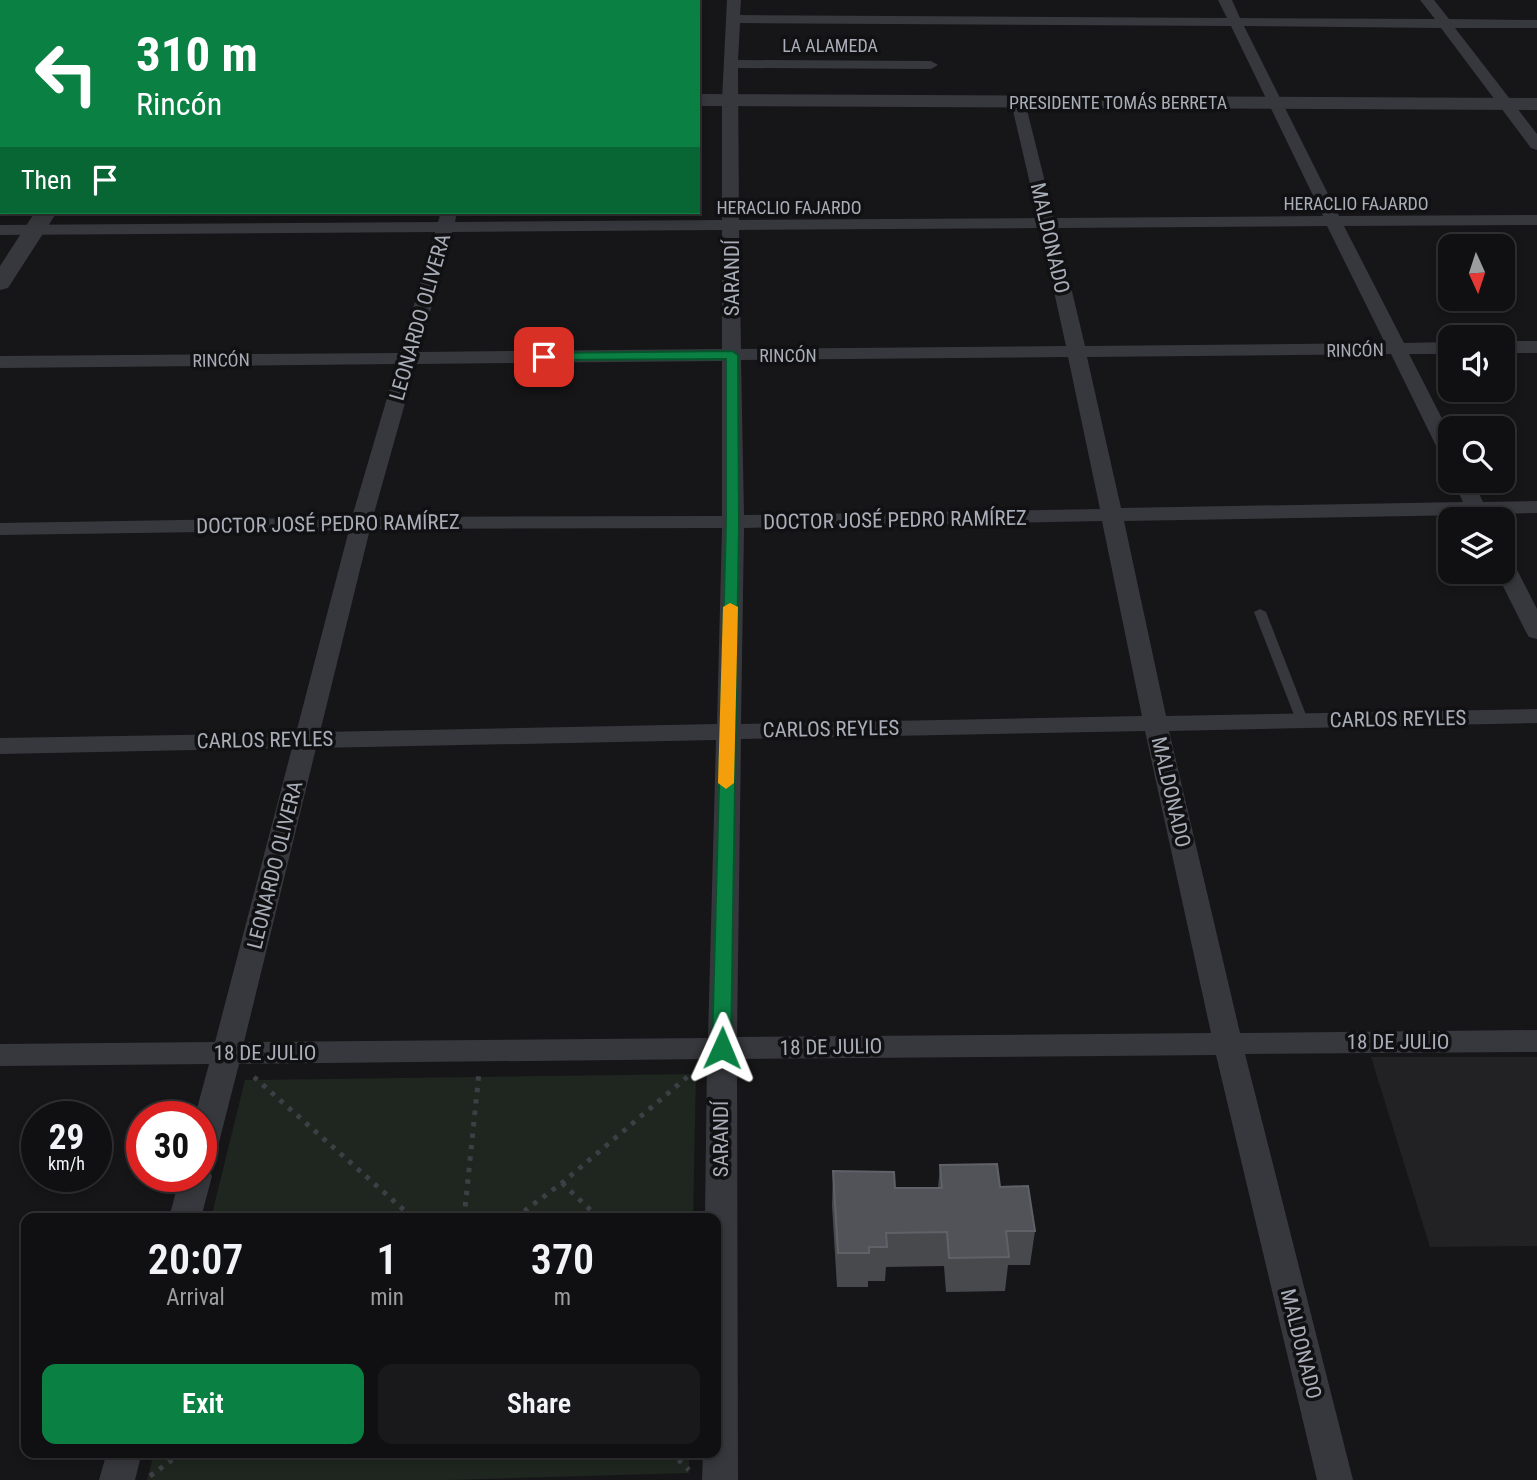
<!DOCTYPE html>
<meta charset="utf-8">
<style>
:root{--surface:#101012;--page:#19191b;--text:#f1f3f6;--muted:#9c9d9f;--line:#303032;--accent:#0b8043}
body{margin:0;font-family:"Roboto Condensed",sans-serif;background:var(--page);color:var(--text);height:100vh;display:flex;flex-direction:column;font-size:26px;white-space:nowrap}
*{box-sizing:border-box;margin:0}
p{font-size:23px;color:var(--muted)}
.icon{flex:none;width:38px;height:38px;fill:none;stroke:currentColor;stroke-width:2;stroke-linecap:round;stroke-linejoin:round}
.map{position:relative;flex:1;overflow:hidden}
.details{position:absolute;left:21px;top:1213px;width:700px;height:245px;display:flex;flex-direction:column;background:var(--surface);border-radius:14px;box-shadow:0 4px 10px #0003,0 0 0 2px var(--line)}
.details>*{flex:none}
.banner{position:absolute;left:0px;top:0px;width:700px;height:214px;box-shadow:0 4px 10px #0003,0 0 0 2px var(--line);background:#0b8043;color:#fff;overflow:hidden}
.needle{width:46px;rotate:177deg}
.controls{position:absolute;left:1438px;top:234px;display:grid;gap:14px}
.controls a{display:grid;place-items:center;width:77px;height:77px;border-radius:14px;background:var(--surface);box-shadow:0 4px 10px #0003,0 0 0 2px var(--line);font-size:35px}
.speed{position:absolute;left:21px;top:1101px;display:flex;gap:14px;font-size:35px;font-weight:700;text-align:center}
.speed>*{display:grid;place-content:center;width:91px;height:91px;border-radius:50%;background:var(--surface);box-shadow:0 4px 10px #0003,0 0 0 2px var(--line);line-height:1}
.speed small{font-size:18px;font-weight:400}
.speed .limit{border:10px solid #d22;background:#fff;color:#111}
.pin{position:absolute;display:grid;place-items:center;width:60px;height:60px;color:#fff;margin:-30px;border-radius:14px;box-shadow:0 4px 10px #0006}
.me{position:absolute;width:77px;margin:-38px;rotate:1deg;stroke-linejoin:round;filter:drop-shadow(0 0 5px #0008)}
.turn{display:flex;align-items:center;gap:24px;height:147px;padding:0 21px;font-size:32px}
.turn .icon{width:91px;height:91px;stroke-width:2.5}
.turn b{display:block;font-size:49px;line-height:60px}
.then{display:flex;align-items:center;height:66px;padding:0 21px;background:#0003;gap:14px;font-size:26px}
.eta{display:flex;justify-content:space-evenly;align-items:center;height:119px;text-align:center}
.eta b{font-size:42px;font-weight:600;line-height:49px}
.primary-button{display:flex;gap:14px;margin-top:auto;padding:14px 21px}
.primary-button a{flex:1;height:80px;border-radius:14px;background:var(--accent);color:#fff;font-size:28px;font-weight:600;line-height:80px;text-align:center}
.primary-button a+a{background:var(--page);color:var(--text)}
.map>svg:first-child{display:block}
</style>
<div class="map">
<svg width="1537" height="1480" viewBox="0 0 1537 1480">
<rect width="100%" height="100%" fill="#161618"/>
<path fill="#222225" d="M 1371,1057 L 1537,1057 L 1537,1246 L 1430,1247 Z"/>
<path fill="#1e261f" d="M 696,1074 L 693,1218 L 211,1218 L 245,1080 Z
M 154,1453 L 689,1452 L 689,1473 L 449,1480 L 147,1480 Z"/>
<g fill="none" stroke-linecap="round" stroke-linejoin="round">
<path stroke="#3d3f44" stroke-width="5" stroke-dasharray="4.5 7" stroke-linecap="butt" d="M 254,1077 L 413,1218
M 562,1183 L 599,1218
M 464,1218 L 479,1073
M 515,1218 L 562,1183 L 692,1073
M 670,1452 L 689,1470
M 150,1476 L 183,1452"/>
<path fill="#37383d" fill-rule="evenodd" d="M 1260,609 L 1266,612 L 1308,720 L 1306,723 L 1302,724 L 1296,720 L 1254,612 Z"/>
<path fill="#37383d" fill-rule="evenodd" d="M 500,0 L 514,0 L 514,2 L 500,2 Z
M 727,0 L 741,0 L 740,15 L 1227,18 L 1218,0 L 1232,0 L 1240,18 L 1435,19 L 1420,0 L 1434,0 L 1449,19 L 1537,20 L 1537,28 L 1455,28 L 1537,134 L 1537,150 L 1531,148 L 1441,28 L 1244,26 L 1339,216 L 1537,215 L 1537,225 L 1344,226 L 1404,343 L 1451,342 L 1451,354 L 1409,354 L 1451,436 L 1451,462 L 1444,460 L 1441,456 L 1391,354 L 1087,357 L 1121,508 L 1463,502 L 1453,481 L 1473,481 L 1483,502 L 1537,501 L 1537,513 L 1489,514 L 1491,520 L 1471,520 L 1468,515 L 1124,521 L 1166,716 L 1537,709 L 1537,723 L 1169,731 L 1240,1033 L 1537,1030 L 1537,1052 L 1245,1054 L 1353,1480 L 1317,1480 L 1216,1055 L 737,1059 L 738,1480 L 702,1480 L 703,1452 L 716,1452 L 716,1218 L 705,1218 L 707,1059 L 239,1064 L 216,1154 L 212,1163 L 202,1166 L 207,1167 L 212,1176 L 201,1218 L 169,1218 L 180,1176 L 201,1176 L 201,1116 L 195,1116 L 209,1064 L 0,1066 L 0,1044 L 215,1042 L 292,748 L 0,754 L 0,738 L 296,733 L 349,530 L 0,535 L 0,523 L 352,517 L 397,364 L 0,368 L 0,356 L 400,353 L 435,232 L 0,235 L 0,225 L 438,222 L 441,212 L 457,212 L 455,222 L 722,220 L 722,100 ZM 740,23 L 1231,26 L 1323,216 L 1054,218 L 1025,102 L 1018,98 L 1011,102 L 1038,218 L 739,220 L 738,68 L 931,69 L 938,65 L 931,61 L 738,60 ZM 1327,226 L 1385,343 L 1085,346 L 1057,228 ZM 1040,228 L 1066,346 L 741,349 L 739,230 ZM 722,230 L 722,349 L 419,352 L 452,232 ZM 1068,357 L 1100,509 L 744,515 L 741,360 ZM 722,361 L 722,516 L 373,517 L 416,364 ZM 1102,521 L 1142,716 L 741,724 L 744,528 ZM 722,528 L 717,724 L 320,732 L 370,529 ZM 1145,731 L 1211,1033 L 737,1037 L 741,739 ZM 716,740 L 708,1038 L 244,1042 L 316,748 Z
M 1503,341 L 1537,341 L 1537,353 L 1503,353 Z
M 1503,558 L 1511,559 L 1514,564 L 1537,609 L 1537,639 L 1529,637 L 1526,632 L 1496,572 L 1503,572 Z
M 107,1452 L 142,1452 L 135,1480 L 99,1480 Z"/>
<path fill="#37383d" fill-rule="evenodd" d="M 38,0 L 56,0 L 37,2 Z
M 0,32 L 2,32 L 0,43 Z
M 0,91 L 2,91 L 2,103 L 0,103 Z
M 698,94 L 1537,98 L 1537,110 L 698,106 Z
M 35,212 L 57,212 L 8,288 L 0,290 L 0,266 Z"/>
</g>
<path fill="#47494d" d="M 940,1165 L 1000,1187 L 1035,1231 L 1030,1265 L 1008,1265 L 1005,1291 L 946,1292 L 944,1266 L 886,1267 L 885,1281 L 868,1281 L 868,1287 L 837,1287 L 832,1205 L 833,1171 L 895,1188 L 938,1188 Z"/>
<path fill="#525359" stroke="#5f6168" stroke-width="2" d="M 997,1164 L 1000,1187 L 1028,1186 L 1035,1231 L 1006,1231 L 1009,1257 L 949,1258 L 947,1232 L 886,1233 L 887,1247 L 869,1247 L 869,1253 L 838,1253 L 833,1171 L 894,1172 L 895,1188 L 942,1188 L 940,1165 Z"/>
<path fill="#0b8043" stroke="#07532c" stroke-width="2" d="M 732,351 L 738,355 L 739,522 L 731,1048 L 729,1053 L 715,1053 L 712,1048 L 726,522 L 726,359 L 544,360 L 537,357 L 544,353 Z"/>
<path fill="#f59e0b" d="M 730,603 L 738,607 L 734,783 L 726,789 L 718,783 L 723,607 Z"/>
<g text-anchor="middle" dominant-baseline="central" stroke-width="7" stroke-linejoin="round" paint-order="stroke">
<g font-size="18" fill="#a8adb8" stroke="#111113">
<text x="830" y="45">LA ALAMEDA</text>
<text x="1118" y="102">PRESIDENTE TOMÁS BERRETA</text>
<text x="1356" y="203">HERACLIO FAJARDO</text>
<text x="789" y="207">HERACLIO FAJARDO</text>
<text transform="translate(1355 350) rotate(-1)">RINCÓN</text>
<text x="788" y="355">RINCÓN</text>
<text transform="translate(221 360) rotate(-1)">RINCÓN</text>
</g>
<g font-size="21" fill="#a8adb8" stroke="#111113">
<text transform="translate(1050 238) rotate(77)">MALDONADO</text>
<text transform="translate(732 278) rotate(-90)">SARANDÍ</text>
<text transform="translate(420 317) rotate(-74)">LEONARDO OLIVERA</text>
<text transform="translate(895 520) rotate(-1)">DOCTOR JOSÉ PEDRO RAMÍREZ</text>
<text transform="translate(328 524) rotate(-1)">DOCTOR JOSÉ PEDRO RAMÍREZ</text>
<text transform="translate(1398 719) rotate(-1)">CARLOS REYLES</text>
<text transform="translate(831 729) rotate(-1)">CARLOS REYLES</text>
<text transform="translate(265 740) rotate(-1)">CARLOS REYLES</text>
<text transform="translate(1171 792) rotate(77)">MALDONADO</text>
<text transform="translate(275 865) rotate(-76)">LEONARDO OLIVERA</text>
<text x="1398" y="1042">18 DE JULIO</text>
<text transform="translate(831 1047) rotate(-1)">18 DE JULIO</text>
<text x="265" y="1053">18 DE JULIO</text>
<text transform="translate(721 1139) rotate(-90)">SARANDÍ</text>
<text transform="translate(1301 1344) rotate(76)">MALDONADO</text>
</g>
</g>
</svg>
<div class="controls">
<a><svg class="needle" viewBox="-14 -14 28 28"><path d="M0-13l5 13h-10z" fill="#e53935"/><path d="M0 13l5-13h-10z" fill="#9c9d9f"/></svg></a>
<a><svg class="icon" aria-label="sound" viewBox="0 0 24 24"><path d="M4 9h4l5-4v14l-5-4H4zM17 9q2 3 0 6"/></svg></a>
<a><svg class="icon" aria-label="search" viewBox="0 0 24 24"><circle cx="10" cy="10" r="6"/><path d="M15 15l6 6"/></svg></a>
<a><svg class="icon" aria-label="layers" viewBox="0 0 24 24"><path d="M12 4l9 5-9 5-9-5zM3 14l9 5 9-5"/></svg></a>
</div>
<div class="speed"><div>29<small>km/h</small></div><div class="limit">30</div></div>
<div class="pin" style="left:544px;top:357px;background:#d93025"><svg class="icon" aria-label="arrive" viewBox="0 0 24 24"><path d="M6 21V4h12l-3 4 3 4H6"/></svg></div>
<svg class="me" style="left:722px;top:1048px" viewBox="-20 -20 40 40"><path d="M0-17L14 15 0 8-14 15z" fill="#0b8043" stroke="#fff" stroke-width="4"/></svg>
<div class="banner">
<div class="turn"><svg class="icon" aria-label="left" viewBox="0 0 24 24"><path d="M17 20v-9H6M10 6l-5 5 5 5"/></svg><div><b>310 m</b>Rincón</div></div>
<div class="then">Then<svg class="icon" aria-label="arrive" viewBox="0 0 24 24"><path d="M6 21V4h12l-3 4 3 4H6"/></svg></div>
</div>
<section class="details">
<div class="eta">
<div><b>20:07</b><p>Arrival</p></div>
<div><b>1</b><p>min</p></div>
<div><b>370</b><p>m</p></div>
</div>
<div class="primary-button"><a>Exit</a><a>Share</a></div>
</section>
</div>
